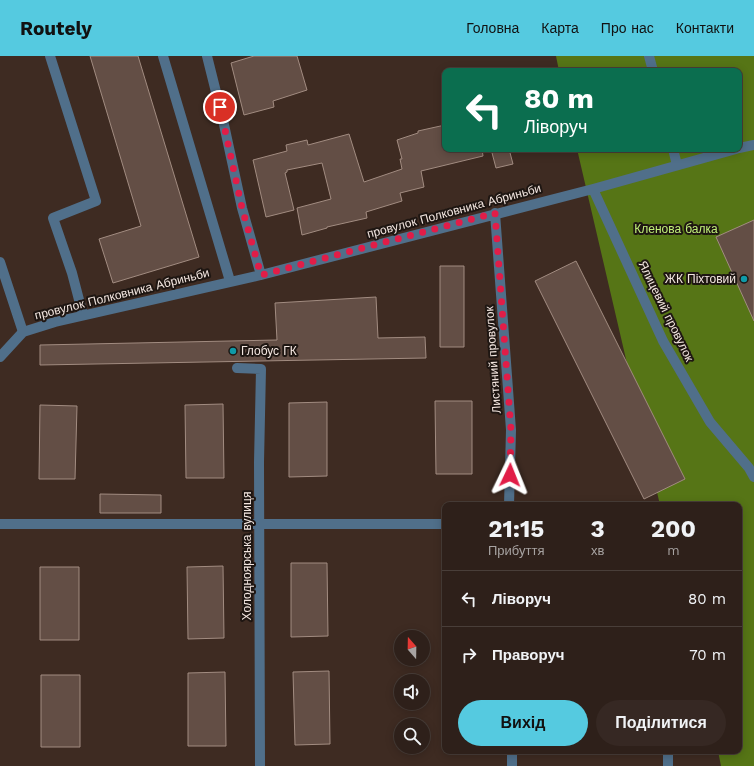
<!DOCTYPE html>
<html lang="uk">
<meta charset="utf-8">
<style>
:root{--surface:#2e201a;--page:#362823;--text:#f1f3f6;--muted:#a7a3a2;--line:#493e39;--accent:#55cae0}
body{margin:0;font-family:"Work Sans",sans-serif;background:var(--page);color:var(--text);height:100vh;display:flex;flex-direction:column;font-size:15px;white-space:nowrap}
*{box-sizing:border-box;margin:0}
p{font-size:13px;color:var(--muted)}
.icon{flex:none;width:22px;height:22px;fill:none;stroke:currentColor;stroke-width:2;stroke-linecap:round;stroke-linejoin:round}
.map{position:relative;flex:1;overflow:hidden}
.sheet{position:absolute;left:442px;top:446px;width:300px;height:252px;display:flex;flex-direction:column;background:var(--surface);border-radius:8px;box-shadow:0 2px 10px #0003,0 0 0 1px var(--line)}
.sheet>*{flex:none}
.banner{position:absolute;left:442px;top:12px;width:300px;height:84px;border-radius:8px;box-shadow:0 2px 10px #0003,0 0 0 1px var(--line);background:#0b6e4f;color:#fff;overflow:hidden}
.needle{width:26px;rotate:340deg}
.buttons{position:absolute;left:394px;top:574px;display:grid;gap:8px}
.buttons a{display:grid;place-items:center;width:36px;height:36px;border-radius:50%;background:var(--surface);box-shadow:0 2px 10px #0003,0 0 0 1px var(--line);font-size:20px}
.pin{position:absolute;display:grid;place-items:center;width:34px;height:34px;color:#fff;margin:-17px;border:2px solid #fff;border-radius:50%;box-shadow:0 1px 4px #0007}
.me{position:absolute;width:44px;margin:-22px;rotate:2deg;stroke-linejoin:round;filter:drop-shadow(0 0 3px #0008)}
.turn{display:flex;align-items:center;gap:14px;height:84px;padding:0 16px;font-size:18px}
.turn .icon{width:52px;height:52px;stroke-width:2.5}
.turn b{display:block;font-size:28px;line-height:34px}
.eta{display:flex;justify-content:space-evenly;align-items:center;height:68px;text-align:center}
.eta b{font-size:24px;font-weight:700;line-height:28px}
.action{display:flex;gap:8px;margin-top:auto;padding:8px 16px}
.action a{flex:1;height:46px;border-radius:24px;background:var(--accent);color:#111;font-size:16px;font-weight:700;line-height:46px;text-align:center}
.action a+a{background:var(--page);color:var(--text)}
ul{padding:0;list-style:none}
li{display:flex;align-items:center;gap:12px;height:56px;padding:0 16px;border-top:1px solid var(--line)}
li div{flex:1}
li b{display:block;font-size:15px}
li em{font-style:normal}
header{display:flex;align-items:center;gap:24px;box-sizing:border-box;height:56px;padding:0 20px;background:var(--accent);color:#111}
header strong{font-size:19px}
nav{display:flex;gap:22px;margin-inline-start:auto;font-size:14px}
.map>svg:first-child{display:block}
</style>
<header>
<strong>Routely</strong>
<nav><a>Головна</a><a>Карта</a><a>Про нас</a><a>Контакти</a></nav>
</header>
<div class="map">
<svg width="754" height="710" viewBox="0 0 754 710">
<rect width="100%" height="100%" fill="#3e2b22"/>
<path fill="#567516" d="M 556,0 L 754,0 L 754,710 L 721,710 L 718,695 L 739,695 L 739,449 L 660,449 L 577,93 L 739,93 L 739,15 L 559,15 Z"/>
<path fill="#634e45" stroke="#a28c81" d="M 90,0 L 138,0 L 199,201 L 113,227 L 99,183 L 141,170 Z
M 254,0 L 297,0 L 307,34 L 273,45 L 274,51 L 244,59 L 231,7 Z
M 445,69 L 445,93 L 482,93 L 483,100 L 421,115 L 424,131 L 400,137 L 402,145 L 366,156 L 367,162 L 327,171 L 327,172 L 302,179 L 297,152 L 331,143 L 322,107 L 287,114 L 287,116 L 285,117 L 294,154 L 266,161 L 253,104 L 287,95 L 286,89 L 307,84 L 308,89 L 349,78 L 364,126 L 402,113 L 400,103 L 402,103 L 397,84 L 418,77 L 418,75 Z
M 491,93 L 509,93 L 513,108 L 496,112 Z
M 754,164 L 754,265 L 716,181 Z
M 576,205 L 685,423 L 644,443 L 535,225 Z
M 440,210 L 464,210 L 464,291 L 440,291 Z
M 376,241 L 378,282 L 425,281 L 426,302 L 40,309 L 40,289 L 277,284 L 275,247 Z
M 435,345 L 472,345 L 472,418 L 436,418 Z
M 327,346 L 327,420 L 289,421 L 289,347 Z
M 223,348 L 224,422 L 186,422 L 185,349 Z
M 40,349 L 77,350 L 75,423 L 39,423 Z
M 100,438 L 161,439 L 161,457 L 100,457 Z
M 291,507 L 327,507 L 328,580 L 291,581 Z
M 223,510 L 224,582 L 188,583 L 187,511 Z
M 40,511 L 79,511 L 79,584 L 40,584 Z
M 329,615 L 330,688 L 295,689 L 293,616 Z
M 225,616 L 226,690 L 188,690 L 188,617 Z
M 41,619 L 80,619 L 80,691 L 41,691 Z"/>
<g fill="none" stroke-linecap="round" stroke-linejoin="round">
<path stroke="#506f8a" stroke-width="10" d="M 50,0 L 96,145 L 53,162 L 72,217 L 83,259
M 163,0 L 230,225
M 0,206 L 23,276
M 668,695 L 668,710"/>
<path stroke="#506f8a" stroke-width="10" d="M 207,0 L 223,64 L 242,152 L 261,219
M 649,0 L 653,15
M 739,92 L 754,89
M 673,93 L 677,109
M 593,133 L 663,285 L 710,366 L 749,412 L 754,421
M 495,157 L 511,374 L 509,449
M 0,301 L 23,276 L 55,266 L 261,219 L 593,133 L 736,93
M 237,312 L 261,313 L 259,406 L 260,710
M 0,468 L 445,468
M 512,695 L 512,710"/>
</g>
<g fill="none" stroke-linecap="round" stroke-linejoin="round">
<path stroke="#e11d48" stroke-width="7" stroke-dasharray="0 12.6" d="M 220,51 L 242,152 L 261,219 L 495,157 L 511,374 L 510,419"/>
</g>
<g fill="#0f9aa8" stroke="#1e1612" stroke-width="1.5">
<circle cx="744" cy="223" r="4"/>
<circle cx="233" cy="295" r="4"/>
</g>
<g text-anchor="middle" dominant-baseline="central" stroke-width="4" stroke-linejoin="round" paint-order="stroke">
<g font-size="12" fill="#f3e6e0" stroke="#1e1612">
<text transform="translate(454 155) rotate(-15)">провулок Полковника Абриньби</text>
<text transform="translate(122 238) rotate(-14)">провулок Полковника Абриньби</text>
<text transform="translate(666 255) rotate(64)">Ялицевий провулок</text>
<text transform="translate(493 304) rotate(-94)">Листяний провулок</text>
<text transform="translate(247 500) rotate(-90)">Холодноярська вулиця</text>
</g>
<g font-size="12" fill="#c1ef7a" stroke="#1e1612">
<text x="676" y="173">Кленова балка</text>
</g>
<g font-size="12" fill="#f3e6e0" stroke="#1e1612" text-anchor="end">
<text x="736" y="223">ЖК Піхтовий</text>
<text x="241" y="295" text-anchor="start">Глобус ГК</text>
</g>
</g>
</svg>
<div class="buttons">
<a><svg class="needle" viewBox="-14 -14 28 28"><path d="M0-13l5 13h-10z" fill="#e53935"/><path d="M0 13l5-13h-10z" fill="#a7a3a2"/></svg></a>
<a><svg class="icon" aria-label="sound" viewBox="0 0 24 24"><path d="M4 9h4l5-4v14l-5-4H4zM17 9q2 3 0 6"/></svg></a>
<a><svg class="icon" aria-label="search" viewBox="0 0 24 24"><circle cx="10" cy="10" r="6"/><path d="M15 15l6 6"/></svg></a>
</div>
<div class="pin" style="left:220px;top:51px;background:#d93025"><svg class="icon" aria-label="arrive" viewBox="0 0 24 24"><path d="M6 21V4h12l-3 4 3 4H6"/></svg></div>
<svg class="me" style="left:510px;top:419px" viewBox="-20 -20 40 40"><path d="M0-17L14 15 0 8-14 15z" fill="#e11d48" stroke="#fff" stroke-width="4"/></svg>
<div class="banner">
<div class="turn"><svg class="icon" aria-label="left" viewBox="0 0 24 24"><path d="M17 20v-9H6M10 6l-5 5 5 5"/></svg><div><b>80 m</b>Ліворуч</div></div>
</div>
<section class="sheet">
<div class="eta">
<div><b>21:15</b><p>Прибуття</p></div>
<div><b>3</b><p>хв</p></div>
<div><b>200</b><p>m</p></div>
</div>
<ul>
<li><svg class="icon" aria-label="left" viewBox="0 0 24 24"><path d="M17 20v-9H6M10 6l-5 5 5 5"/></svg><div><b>Ліворуч</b></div><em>80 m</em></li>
<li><svg class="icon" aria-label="right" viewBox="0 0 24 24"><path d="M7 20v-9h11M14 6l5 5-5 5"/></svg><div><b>Праворуч</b></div><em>70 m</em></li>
</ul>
<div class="action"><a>Вихід</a><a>Поділитися</a></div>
</section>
</div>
